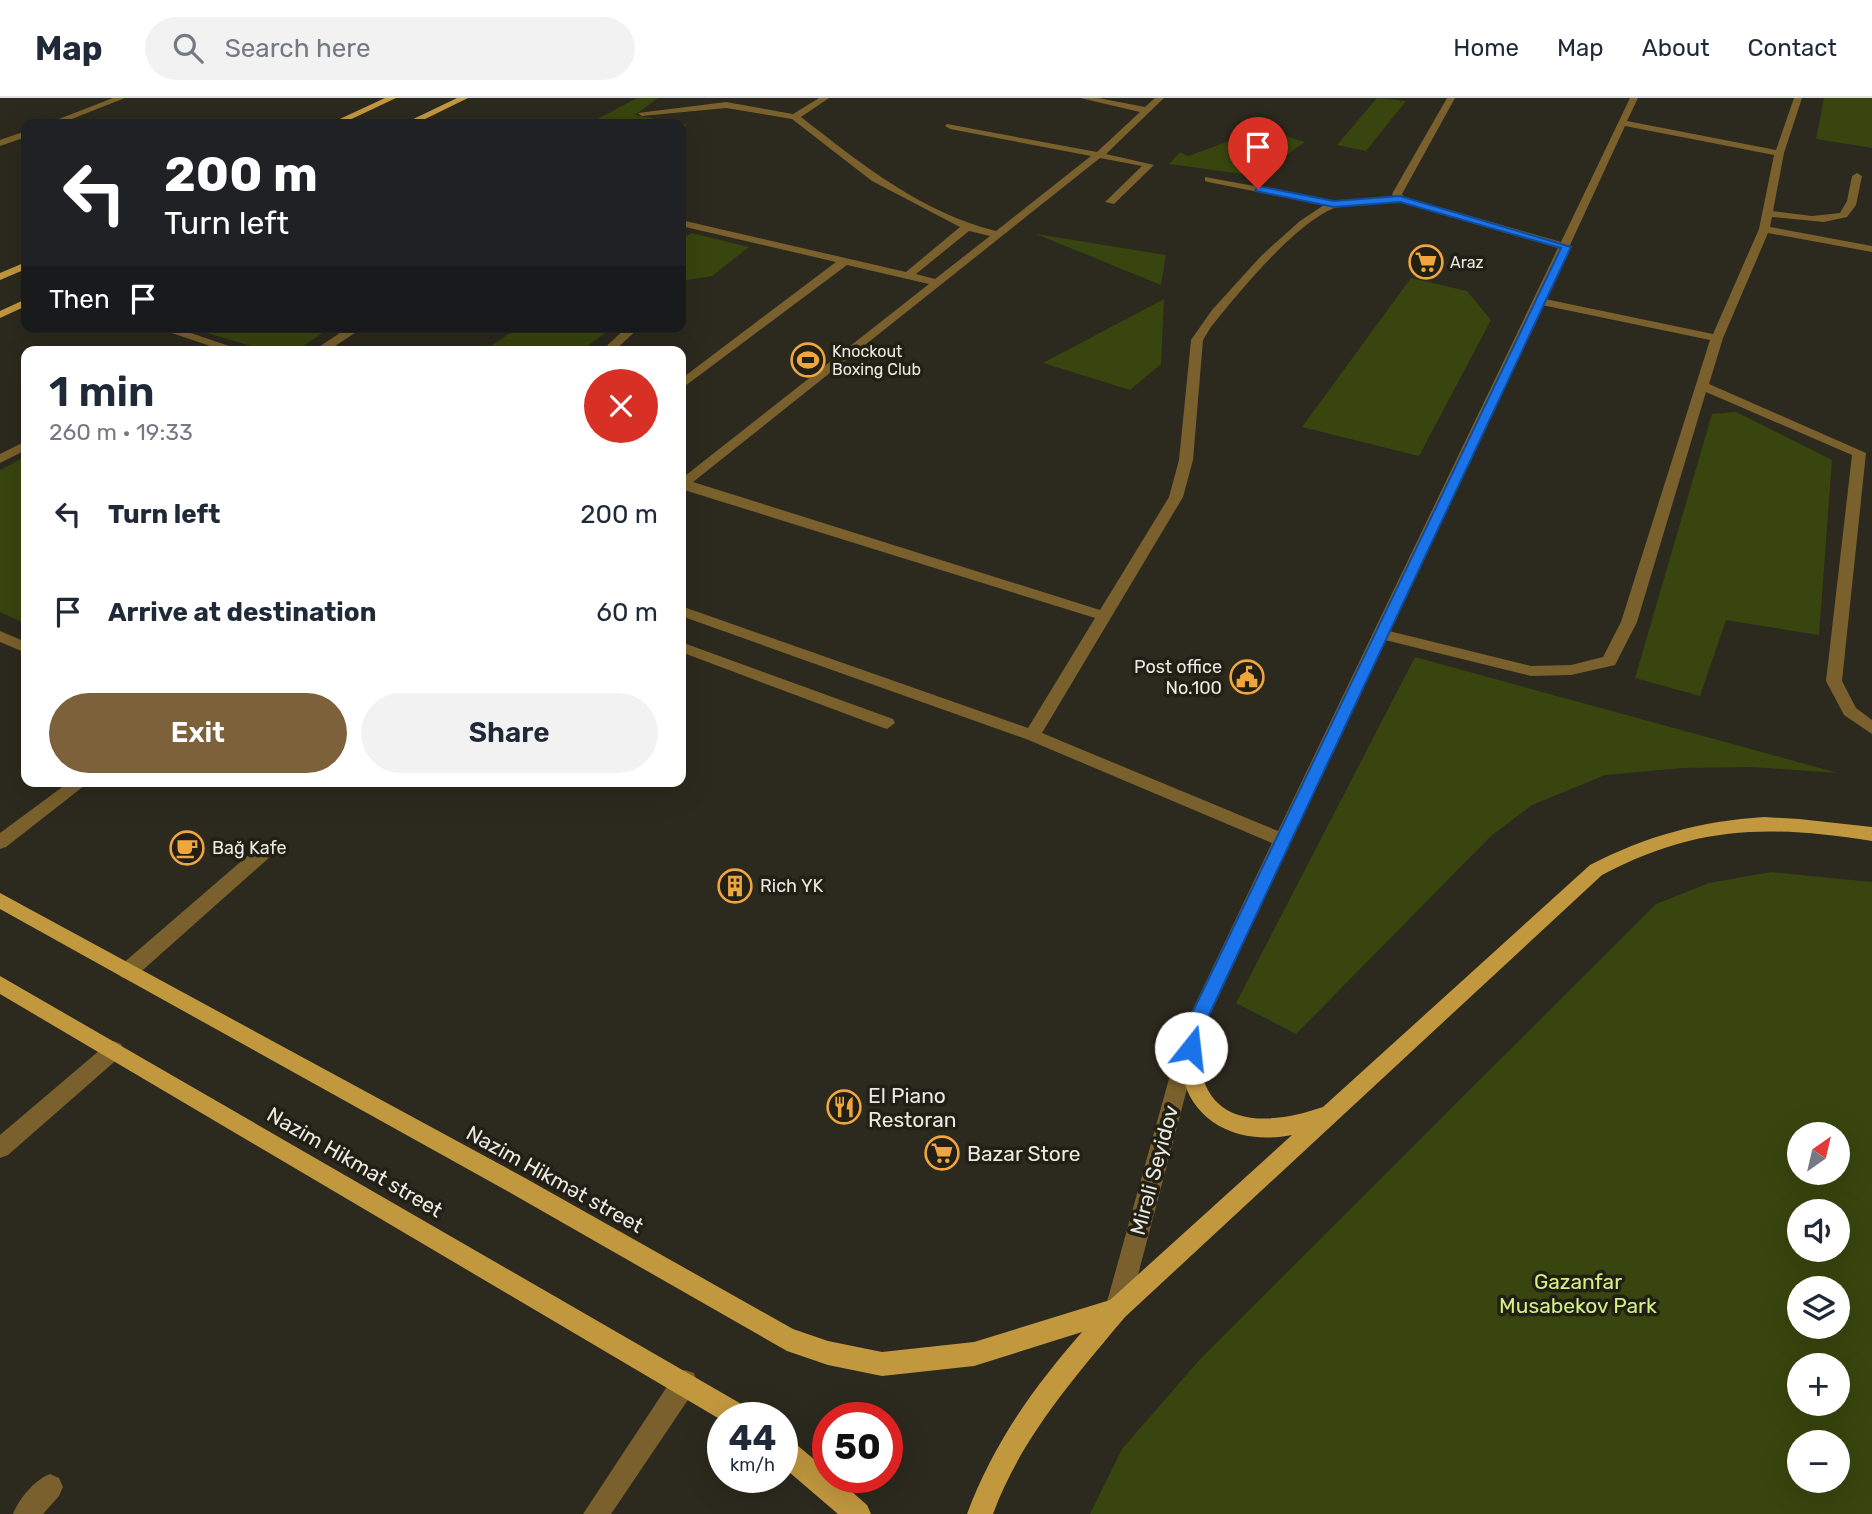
<!DOCTYPE html>
<meta charset="utf-8">
<style>
:root{--surface:#fff;--page:#f2f2f3;--text:#1f2937;--muted:#747a83;--line:#e0e1e3;--accent:#7d613b}
body{margin:0;font-family:Rubik,sans-serif;background:var(--page);color:var(--text);height:100vh;display:flex;flex-direction:column;font-size:26px;white-space:nowrap}
*{box-sizing:border-box;margin:0}
p{font-size:23px;color:var(--muted)}
.icon{flex:none;width:38px;height:38px;fill:none;stroke:currentColor;stroke-width:2;stroke-linecap:round;stroke-linejoin:round}
.map{position:relative;flex:1;overflow:hidden}
.drawer{position:absolute;left:21px;top:248px;width:665px;height:441px;display:flex;flex-direction:column;background:var(--surface);border-radius:14px;box-shadow:0 7px 28px #0002}
.drawer>*{flex:none}
.top-card{position:absolute;left:21px;top:21px;width:665px;height:214px;border-radius:14px;box-shadow:0 7px 28px #0002;background:#202124;color:#fff;overflow:hidden}
.needle{width:46px;rotate:34deg}
.controls{position:absolute;left:1787px;top:1024px;display:grid;gap:14px}
.controls a{display:grid;place-items:center;width:63px;height:63px;border-radius:50%;background:var(--surface);box-shadow:0 7px 28px #0002;font-size:35px}
.speed{position:absolute;left:707px;top:1304px;display:flex;gap:14px;font-size:35px;font-weight:700;text-align:center}
.speed>*{display:grid;place-content:center;width:91px;height:91px;border-radius:50%;background:var(--surface);box-shadow:0 7px 28px #0002;line-height:1}
.speed small{font-size:18px;font-weight:400}
.speed .limit{border:10px solid #d22;background:#fff;color:#111}
.pin{position:absolute;display:grid;place-items:center;width:60px;height:60px;color:#fff;margin:-72px -30px;border-radius:50% 50% 50% 0;rotate:-45deg;box-shadow:0 0 7px #0007}
.pin .icon{rotate:45deg}
.me{position:absolute;width:77px;margin:-38px;rotate:16deg;stroke-linejoin:round;filter:drop-shadow(0 0 5px #0008)}
.turn{display:flex;align-items:center;gap:24px;height:147px;padding:0 28px;font-size:32px}
.turn .icon{width:91px;height:91px;stroke-width:2.5}
.turn b{display:block;font-size:49px;line-height:60px}
.then{display:flex;align-items:center;height:66px;padding:0 28px;background:#0003;gap:14px;font-size:26px}
.round{display:grid;place-items:center;flex:none;width:74px;height:74px;border-radius:37px;background:var(--page)}
.headline{display:flex;align-items:center;justify-content:space-between;height:119px;padding:0 28px}
h1{font-size:42px;font-weight:600;line-height:52px}
.action{display:flex;gap:14px;margin-top:auto;padding:14px 28px}
.action a{flex:1;height:80px;border-radius:42px;background:var(--accent);color:#fff;font-size:28px;font-weight:600;line-height:80px;text-align:center}
.action a+a{background:var(--page);color:var(--text)}
ul{padding:0;list-style:none}
li{display:flex;align-items:center;gap:21px;height:98px;padding:0 28px}
li div{flex:1}
li b{display:block;font-size:26px}
li em{font-style:normal}
header{display:flex;align-items:center;gap:42px;box-sizing:border-box;height:98px;padding:0 35px;background:var(--surface);border-bottom:2px solid var(--line)}
header strong{font-size:33px}
nav{display:flex;gap:38px;margin-inline-start:auto;font-size:24px}
.search{width:490px;height:63px;background:var(--page);display:flex;align-items:center;gap:18px;box-sizing:border-box;padding:0 24px;border-radius:38px;color:var(--muted);font-size:26px}
.map>svg:first-child{display:block}
</style>
<header>
<strong>Map</strong>
<div class="search"><svg class="icon" aria-label="search" viewBox="0 0 24 24"><circle cx="10" cy="10" r="6"/><path d="M15 15l6 6"/></svg>Search here</div>
<nav><a>Home</a><a>Map</a><a>About</a><a>Contact</a></nav>
</header>
<div class="map">
<svg width="1872" height="1416" viewBox="0 0 1872 1416">
<rect width="100%" height="100%" fill="#2c291e"/>
<path fill="#38450e" fill-rule="evenodd" d="M 637,0 L 658,0 L 635,17 L 687,27 L 681,30 L 681,26 L 588,26 Z
M 1377,0 L 1406,3 L 1366,53 L 1337,47 Z
M 1824,0 L 1872,0 L 1872,50 L 1816,41 Z
M 1262,31 L 1305,44 L 1258,78 L 1169,66 L 1180,54 L 1188,58 Z
M 692,135 L 749,149 L 712,178 L 681,183 L 681,141 Z
M 1036,136 L 1166,157 L 1161,187 Z
M 1411,180 L 1467,193 L 1491,222 L 1419,358 L 1302,329 Z
M 1164,201 L 1161,266 L 1130,292 L 1043,265 Z
M 213,229 L 321,229 L 329,231 L 294,254 L 272,254 L 203,234 Z
M 519,229 L 614,229 L 579,254 L 482,254 Z
M 1736,314 L 1832,362 L 1819,537 L 1726,522 L 1700,598 L 1635,580 L 1712,316 Z
M 26,358 L 26,390 L 24,392 L 26,394 L 26,526 L 0,514 L 0,372 Z
M 1415,559 L 1838,675 L 1751,669 L 1683,670 L 1605,677 L 1532,707 L 1490,739 L 1296,936 L 1236,905 Z
M 1771,774 L 1872,784 L 1872,1416 L 1090,1416 L 1122,1351 L 1201,1260 L 1656,806 L 1709,785 ZM 1799,1036 L 1838,1036 L 1838,1074 L 1799,1074 ZM 1799,1113 L 1838,1113 L 1838,1152 L 1799,1152 ZM 1799,1190 L 1838,1190 L 1838,1228 L 1799,1228 ZM 1799,1267 L 1838,1267 L 1838,1306 L 1799,1306 ZM 1799,1344 L 1838,1344 L 1838,1382 L 1799,1382 Z"/>
<g fill="none" stroke-linecap="round" stroke-linejoin="round">
<path fill="#79602c" fill-rule="evenodd" d="M 113,0 L 125,0 L 59,26 L 46,26 Z
M 819,0 L 829,0 L 801,19 C 860,65 922,115 996,133 L 1091,58 L 950,31 L 945,28 L 947,26 L 1097,54 L 1140,14 L 1080,0 L 1098,0 L 1145,9 L 1155,0 L 1164,0 L 1106,56 L 1154,67 L 1114,106 L 1105,104 L 1142,68 L 1100,60 L 693,384 L 1100,512 L 1169,399 L 1179,362 L 1191,242 L 1212,212 L 1262,157 L 1300,123 L 1324,107 L 1208,84 L 1205,83 L 1205,79 L 1335,103 L 1393,98 L 1392,96 L 1447,0 L 1455,0 L 1402,96 L 1404,99 L 1561,144 L 1630,0 L 1638,0 L 1627,23 L 1776,52 L 1794,0 L 1802,0 L 1784,55 L 1773,113 L 1812,118 L 1840,115 L 1847,103 L 1852,78 L 1857,75 L 1862,78 L 1856,107 L 1847,119 L 1824,124 L 1772,119 L 1770,129 L 1872,148 L 1872,154 L 1768,135 L 1723,240 L 1709,286 L 1866,355 L 1842,583 L 1856,610 L 1872,622 L 1872,636 L 1844,617 L 1826,583 L 1852,357 L 1706,294 L 1637,524 L 1615,567 L 1571,577 L 1531,578 L 1385,542 L 1202,934 L 1129,1211 L 1125,1219 L 1117,1223 L 1109,1219 L 1105,1211 L 1182,934 L 1272,745 L 1026,641 L 681,518 L 681,508 L 1028,630 L 1095,520 L 681,391 L 681,381 L 929,186 L 847,167 L 681,291 L 681,281 L 836,164 L 681,128 L 681,122 L 906,174 L 960,129 L 872,83 L 792,21 L 726,10 L 642,18 L 638,15 L 726,4 L 793,16 ZM 1625,28 L 1774,57 L 1759,131 L 1713,236 L 1545,201 L 1571,149 L 1570,147 ZM 1400,104 L 1558,150 L 1278,733 L 1042,635 L 1183,399 L 1193,362 L 1203,242 L 1211,229 C 1237,196 1300,119 1340,108 C 1359,103 1380,105 1400,104 ZM 969,133 L 990,138 L 935,181 L 916,176 ZM 1542,207 L 1710,242 L 1621,524 L 1603,559 L 1571,567 L 1531,568 L 1389,533 Z
M 26,33 L 26,39 L 0,48 L 0,42 Z
M 154,229 L 173,229 L 247,254 L 228,254 Z
M 349,229 L 364,229 L 326,254 L 311,254 Z
M 627,229 L 640,229 L 613,254 L 600,254 Z
M 26,343 L 26,352 L 0,365 L 0,356 Z
M 0,533 L 26,544 L 26,555 L 0,544 Z
M 681,544 L 893,621 L 895,625 L 887,631 L 881,629 L 681,554 Z
M 69,684 L 89,684 L 6,749 L 0,751 L 0,735 Z
M 265,746 L 271,748 L 274,753 L 271,758 L 135,879 L 128,881 L 121,879 L 118,873 L 121,867 L 259,748 Z
M 114,943 L 121,946 L 124,952 L 121,958 L 8,1057 L 0,1060 L 0,1037 L 107,946 Z
M 685,1272 L 694,1275 L 697,1284 L 694,1293 L 611,1416 L 583,1416 L 676,1275 Z
M 50,1376 L 59,1380 L 63,1389 L 59,1398 L 43,1416 L 13,1416 C 19,1401 34,1382 50,1376 Z"/>
<path fill="#c2983f" fill-rule="evenodd" d="M 385,0 L 396,0 L 341,26 L 329,26 Z
M 457,0 L 468,0 L 415,26 L 403,26 Z
M 26,164 L 26,171 L 0,182 L 0,175 Z
M 26,201 L 26,208 L 0,220 L 0,213 Z
M 1764,719 L 1799,721 L 1872,729 L 1872,743 C 1769,727 1697,727 1602,777 L 1125,1219 C 1074,1280 1021,1340 993,1416 L 967,1416 C 993,1346 1033,1290 1082,1234 L 974,1268 L 882,1278 L 828,1267 L 787,1253 L 509,1094 L 0,811 L 0,795 L 525,1080 L 793,1231 L 828,1243 L 882,1254 L 974,1244 L 1110,1202 L 1292,1037 C 1243,1047 1193,1028 1182,976 C 1179,961 1178,942 1185,928 L 1192,926 L 1199,928 C 1205,939 1199,953 1200,966 C 1209,1033 1274,1026 1323,1009 L 1590,767 C 1646,738 1701,723 1764,719 Z
M 0,878 L 750,1311 L 753,1320 L 723,1320 L 723,1323 L 0,896 Z
M 782,1338 L 791,1342 L 828,1373 L 828,1379 L 835,1379 L 867,1407 L 871,1416 L 838,1416 L 782,1368 Z"/>
</g>
<path fill="#1a73e8" stroke="#114b97" stroke-width="2" d="M 1258,88 L 1334,103 L 1400,98 L 1571,149 L 1201,934 L 1197,955 L 1184,955 L 1183,934 L 1561,150 L 1400,104 L 1334,109 L 1255,93 Z"/>
<defs>
<symbol id="supermarket-ring" viewBox="-11 -11 22 22"><circle r="9.5" fill="#221f15" stroke="#f0a63f" stroke-width="1.5"/><path d="M-6-5.5h2.5l.6 2H6L4.5 2H-2.5L-4.4-4H-6ZM-1.5 3.2a1.3 1.3 0 1 0 .1 0ZM3 3.2a1.3 1.3 0 1 0 .1 0Z" fill="#f0a63f"/></symbol>
<symbol id="stadium-ring" viewBox="-11 -11 22 22"><circle r="9.5" fill="#221f15" stroke="#f0a63f" stroke-width="1.5"/><path d="M0-5a6.5 5 0 1 0 0 10a6.5 5 0 1 0 0-10ZM-3.5-1.8h7v3.6h-7Z" fill="#f0a63f"/></symbol>
<symbol id="civic-ring" viewBox="-11 -11 22 22"><circle r="9.5" fill="#221f15" stroke="#f0a63f" stroke-width="1.5"/><path d="M-.6-6.5H3V-4.5H.6V-3L4-1V1h2V6H-6V1h2V-1L-.6-3ZM-1.2 2.5V6h2.4V2.5Z" fill="#f0a63f"/></symbol>
<symbol id="cafe-ring" viewBox="-11 -11 22 22"><circle r="9.5" fill="#221f15" stroke="#f0a63f" stroke-width="1.5"/><path d="M-5.5-4.5H6V0H3Q3 3.5 0 3.5H-2.5Q-5.5 3.5-5.5 0ZM3-3.2v2h1.7v-2ZM-6 4.5H4V6H-6Z" fill="#f0a63f"/></symbol>
<symbol id="building-ring" viewBox="-11 -11 22 22"><circle r="9.5" fill="#221f15" stroke="#f0a63f" stroke-width="1.5"/><path d="M-4-6H4V6H1V3H-1V6H-4ZM-2.5-4.3h1.7v1.8h-1.7ZM.8-4.3h1.7v1.8H.8ZM-2.5-1h1.7V.8h-1.7ZM.8-1h1.7V.8H.8Z" fill="#f0a63f"/></symbol>
<symbol id="restaurant-ring" viewBox="-11 -11 22 22"><circle r="9.5" fill="#221f15" stroke="#f0a63f" stroke-width="1.5"/><path d="M-5-6h1v4h1v-4h1v4h1v-4h1v5L-1.5 .5V6h-2V.5L-5-1ZM5-6V6H3V1.5H1.5Q1.5-4 5-6Z" fill="#f0a63f"/></symbol>
</defs>
<g fill-rule="evenodd">
<use href="#supermarket-ring" x="1407" y="145" width="38" height="38"/>
<use href="#stadium-ring" x="789" y="243" width="38" height="38"/>
<use href="#civic-ring" x="1228" y="560" width="38" height="38"/>
<use href="#cafe-ring" x="168" y="731" width="38" height="38"/>
<use href="#building-ring" x="716" y="769" width="38" height="38"/>
<use href="#restaurant-ring" x="825" y="990" width="38" height="38"/>
<use href="#supermarket-ring" x="923" y="1036" width="38" height="38"/>
</g>
<g text-anchor="middle" dominant-baseline="central" stroke-width="7" stroke-linejoin="round" paint-order="stroke">
<g font-size="16" fill="#ebe9e2" stroke="#221f15" text-anchor="start">
<text x="1450" y="164">Araz</text>
<text x="832" y="253">Knockout<tspan x="832" dy="18">Boxing Club</tspan></text>
</g>
<g font-size="18" fill="#ebe9e2" stroke="#221f15" text-anchor="start">
<text x="1222" y="569" text-anchor="end">Post office<tspan x="1222" dy="21">No.100</tspan></text>
<text x="212" y="750">Bağ Kafe</text>
<text x="760" y="788">Rich YK</text>
</g>
<g font-size="21" fill="#ebe9e2" stroke="#221f15" text-anchor="start">
<text x="868" y="997">El Piano<tspan x="868" dy="24">Restoran</tspan></text>
<text x="967" y="1055">Bazar Store</text>
</g>
<g font-size="21" fill="#ebe9e2" stroke="#221f15">
<text transform="translate(355 1064) rotate(30)">Nazim Hikmat street</text>
<text transform="translate(1154 1072) rotate(-75)">Mirəli Seyidov</text>
<text transform="translate(555 1081) rotate(29)">Nazim Hikmət street</text>
</g>
<g font-size="21" fill="#d2f182" stroke="#221f15">
<text x="1578" y="1183">Gazanfar<tspan x="1578" dy="24">Musabekov Park</tspan></text>
</g>
</g>
</svg>
<div class="controls">
<a><svg class="needle" viewBox="-14 -14 28 28"><path d="M0-13l5 13h-10z" fill="#e53935"/><path d="M0 13l5-13h-10z" fill="#747a83"/></svg></a>
<a><svg class="icon" aria-label="sound" viewBox="0 0 24 24"><path d="M4 9h4l5-4v14l-5-4H4zM17 9q2 3 0 6"/></svg></a>
<a><svg class="icon" aria-label="layers" viewBox="0 0 24 24"><path d="M12 4l9 5-9 5-9-5zM3 14l9 5 9-5"/></svg></a>
<a>+</a>
<a>−</a>
</div>
<div class="speed"><div>44<small>km/h</small></div><div class="limit">50</div></div>
<div class="pin" style="left:1258px;top:91px;background:#d93025"><svg class="icon" aria-label="arrive" viewBox="0 0 24 24"><path d="M6 21V4h12l-3 4 3 4H6"/></svg></div>
<svg class="me" style="left:1191px;top:950px" viewBox="-20 -20 40 40"><circle r="19" fill="#fff"/><path d="M0-13L10 11 0 6-10 11z" fill="#1a73e8"/></svg>
<div class="top-card">
<div class="turn"><svg class="icon" aria-label="left" viewBox="0 0 24 24"><path d="M17 20v-9H6M10 6l-5 5 5 5"/></svg><div><b>200 m</b>Turn left</div></div>
<div class="then">Then<svg class="icon" aria-label="arrive" viewBox="0 0 24 24"><path d="M6 21V4h12l-3 4 3 4H6"/></svg></div>
</div>
<section class="drawer">
<div class="headline"><div><h1>1 min</h1><p>260 m · 19:33</p></div><a class="round" style="background:#d93025;color:#fff"><svg class="icon" aria-label="close" viewBox="0 0 24 24"><path d="M6 6l12 12M18 6L6 18"/></svg></a></div>
<ul>
<li><svg class="icon" aria-label="left" viewBox="0 0 24 24"><path d="M17 20v-9H6M10 6l-5 5 5 5"/></svg><div><b>Turn left</b></div><em>200 m</em></li>
<li><svg class="icon" aria-label="arrive" viewBox="0 0 24 24"><path d="M6 21V4h12l-3 4 3 4H6"/></svg><div><b>Arrive at destination</b></div><em>60 m</em></li>
</ul>
<div class="action"><a>Exit</a><a>Share</a></div>
</section>
</div>
